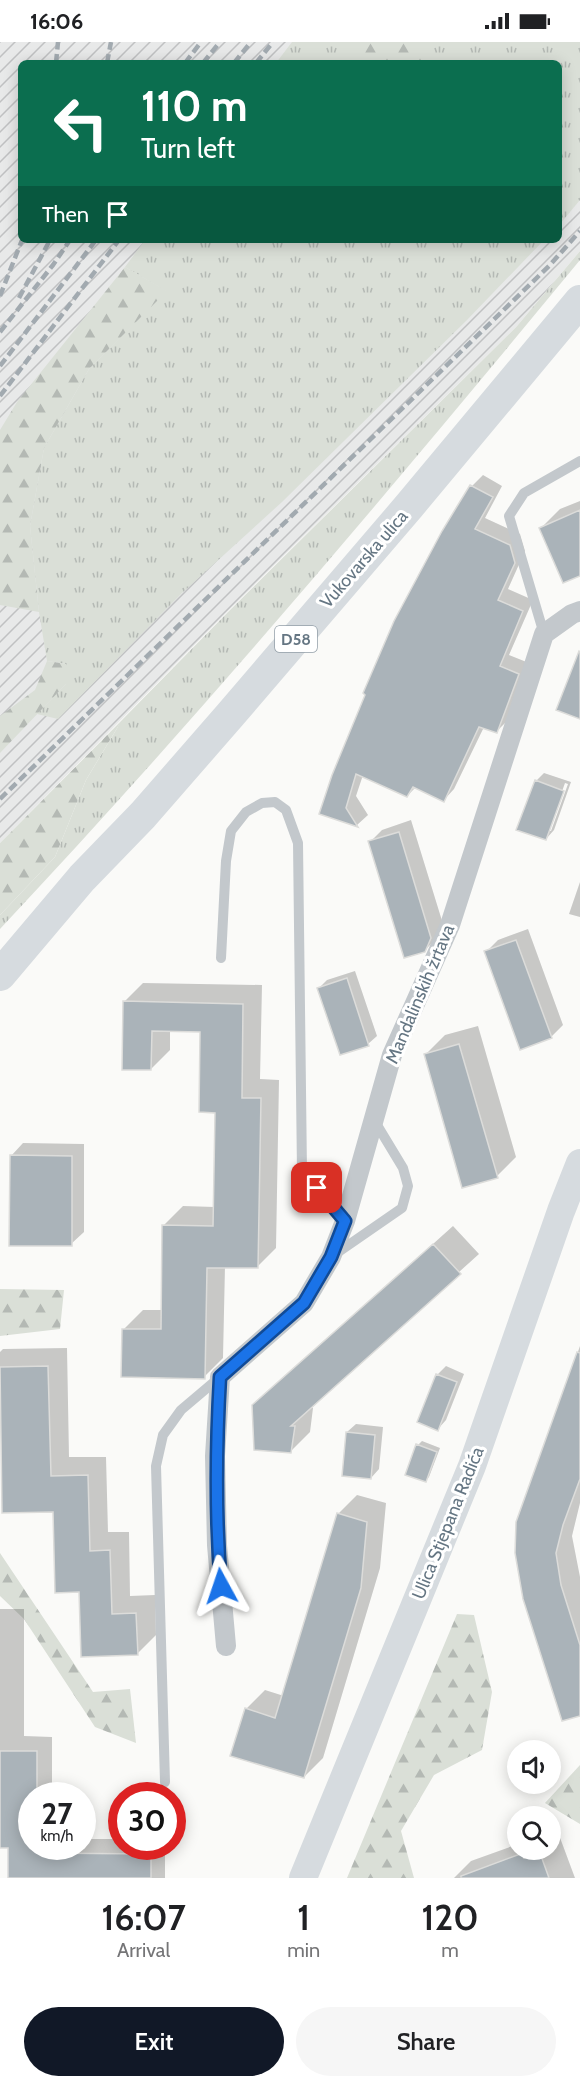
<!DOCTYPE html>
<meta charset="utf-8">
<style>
:root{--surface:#fff;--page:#f6f6f6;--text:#202124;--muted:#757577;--accent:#111827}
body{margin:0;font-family:Cabin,sans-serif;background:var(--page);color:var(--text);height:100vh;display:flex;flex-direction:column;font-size:22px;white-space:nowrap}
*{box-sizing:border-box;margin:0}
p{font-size:20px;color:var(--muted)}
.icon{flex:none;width:33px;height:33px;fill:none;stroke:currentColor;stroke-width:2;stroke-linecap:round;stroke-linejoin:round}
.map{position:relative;height:1836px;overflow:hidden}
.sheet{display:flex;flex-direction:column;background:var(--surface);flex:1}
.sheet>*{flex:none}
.hud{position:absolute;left:18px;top:18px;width:544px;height:183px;border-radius:9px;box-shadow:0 3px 15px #0003;background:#0b6e4f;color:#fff;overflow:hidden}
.fabs{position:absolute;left:507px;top:1698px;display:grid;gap:12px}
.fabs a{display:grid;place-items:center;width:54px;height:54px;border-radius:50%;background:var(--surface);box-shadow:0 3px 15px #0003;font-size:30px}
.speed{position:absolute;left:18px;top:1740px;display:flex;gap:12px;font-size:30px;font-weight:700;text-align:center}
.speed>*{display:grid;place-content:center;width:78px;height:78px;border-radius:50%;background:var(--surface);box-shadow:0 3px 15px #0003;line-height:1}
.speed small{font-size:15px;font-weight:400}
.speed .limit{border:9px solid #d22;background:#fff;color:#111}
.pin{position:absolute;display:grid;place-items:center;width:51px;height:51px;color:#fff;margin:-26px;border-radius:12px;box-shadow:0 3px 9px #0006}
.me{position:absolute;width:66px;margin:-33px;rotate:355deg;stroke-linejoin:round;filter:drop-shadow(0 0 4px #0008)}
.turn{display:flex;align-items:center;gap:21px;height:126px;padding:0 24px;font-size:27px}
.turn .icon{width:78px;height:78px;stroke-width:2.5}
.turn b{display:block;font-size:42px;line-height:51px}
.then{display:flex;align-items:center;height:57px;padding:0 24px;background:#0003;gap:12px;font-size:22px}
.eta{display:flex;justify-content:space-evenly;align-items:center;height:102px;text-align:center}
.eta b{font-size:36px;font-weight:600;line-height:42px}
.button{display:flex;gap:12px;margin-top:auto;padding:12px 24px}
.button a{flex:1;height:69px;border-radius:36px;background:var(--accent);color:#fff;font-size:24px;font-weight:600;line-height:69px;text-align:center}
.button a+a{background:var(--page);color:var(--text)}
.status{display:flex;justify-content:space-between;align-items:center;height:42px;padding:0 30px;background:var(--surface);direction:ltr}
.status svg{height:16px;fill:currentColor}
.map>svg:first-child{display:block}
</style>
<div class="status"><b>16:06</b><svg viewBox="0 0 49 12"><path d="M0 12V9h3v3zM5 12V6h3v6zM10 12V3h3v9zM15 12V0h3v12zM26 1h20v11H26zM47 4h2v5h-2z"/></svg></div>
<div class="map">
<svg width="580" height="1836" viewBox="0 0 580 1836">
<defs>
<pattern id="industrial-furrows" width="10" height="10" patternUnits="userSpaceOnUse" patternTransform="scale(1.5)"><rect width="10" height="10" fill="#e8e9e9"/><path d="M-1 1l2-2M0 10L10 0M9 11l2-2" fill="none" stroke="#c0c1c2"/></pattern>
<pattern id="grass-tufts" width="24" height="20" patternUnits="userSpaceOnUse" patternTransform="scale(1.5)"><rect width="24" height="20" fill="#dadfd7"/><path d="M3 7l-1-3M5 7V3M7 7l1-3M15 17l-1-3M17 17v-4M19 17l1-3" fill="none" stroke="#b4b9b4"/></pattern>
<pattern id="forest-firs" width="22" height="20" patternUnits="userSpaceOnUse" patternTransform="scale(1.5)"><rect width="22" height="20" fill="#dadfd7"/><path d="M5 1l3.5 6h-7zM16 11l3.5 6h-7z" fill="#b4b9b4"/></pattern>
</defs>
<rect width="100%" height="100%" fill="#fafaf8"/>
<path fill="url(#industrial-furrows)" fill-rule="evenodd" d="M 0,0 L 580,0 L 580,209 L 517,284 L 228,569 L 0,801 ZM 21,21 L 560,21 L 560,198 L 21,198 Z"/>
<path fill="url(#grass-tufts)" d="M 292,0 L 580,0 L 580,158 L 560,182 L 560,21 L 276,21 Z
M 145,198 L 544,198 L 467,278 L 282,460 L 182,551 L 58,677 L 37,672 L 66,642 L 66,622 L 47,619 L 39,570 L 30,484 L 44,406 L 89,327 L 166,249 L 125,225 Z
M 580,209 L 580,218 C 392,446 202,672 0,887 L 0,873 L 55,815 L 86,738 L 122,678 L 228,570 L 517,284 Z"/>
<path fill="url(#forest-firs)" d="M 364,0 L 432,0 L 426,21 L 363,21 L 361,2 Z
M 125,225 L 167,249 L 89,327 L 44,406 L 30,484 L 39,570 L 0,563 L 0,388 L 17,360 Z
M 47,619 L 66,622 L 66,642 L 0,711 L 0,674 L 35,648 Z
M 122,678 L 86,738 L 55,815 L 0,873 L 0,801 Z
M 0,1247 L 64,1248 L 60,1287 L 0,1294 Z
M 0,1511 L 93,1650 L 130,1647 L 136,1701 L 95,1685 L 24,1577 L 0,1554 Z
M 457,1572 L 474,1573 L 492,1650 L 482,1708 L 434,1733 L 401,1789 L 414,1836 L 347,1836 Z
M 580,1723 L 580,1782 L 545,1761 Z"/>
<path fill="#0003" fill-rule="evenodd" d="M 483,433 L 502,444 L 485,476 L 520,492 L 525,509 L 508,547 L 533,558 L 509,613 L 529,621 L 507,679 L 496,690 L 484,685 L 454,747 L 444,758 L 416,745 L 407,754 L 363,733 L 356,754 L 368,773 L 357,783 L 321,771 L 472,444 Z
M 580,459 L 580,532 L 541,486 L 560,467 Z
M 544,731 L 571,740 L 554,788 L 546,797 L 536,739 ZM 565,741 L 568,742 L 551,789 L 548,789 Z
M 411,778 L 443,882 L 437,896 L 424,909 L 370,800 L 382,788 Z
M 580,840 L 580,875 L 569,872 Z
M 528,887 L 563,983 L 551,995 L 486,910 L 498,898 Z
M 355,929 L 377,994 L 368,1002 L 319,946 L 327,938 Z
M 143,941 L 262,943 L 260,1037 L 279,1038 L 276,1206 L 257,1225 L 225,1224 L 223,1316 L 204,1335 L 124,1287 L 143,1268 L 163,1268 L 164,1183 L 183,1164 L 215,1165 L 216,1069 L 202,989 L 170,988 L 170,1008 L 151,1027 L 124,960 Z
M 478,984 L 516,1115 L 497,1134 L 426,1012 L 445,993 Z
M 23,1101 L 84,1102 L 84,1190 L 71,1202 L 11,1114 Z
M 453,1184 L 479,1212 L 309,1365 L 313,1366 L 310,1390 L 291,1409 L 254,1363 Z
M 580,1304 L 580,1461 L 572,1494 L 580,1535 L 580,1672 L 517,1481 Z
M 67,1306 L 69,1415 L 106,1415 L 108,1490 L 129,1490 L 130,1554 L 155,1553 L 156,1593 L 137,1612 L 80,1549 L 55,1468 L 0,1372 L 0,1310 L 3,1307 Z
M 446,1324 L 464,1332 L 446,1378 L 438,1387 L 437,1333 Z
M 356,1382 L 383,1385 L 379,1427 L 371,1436 L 347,1390 Z
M 422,1399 L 440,1406 L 429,1435 L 425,1439 L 418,1403 Z
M 357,1453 L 386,1461 L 380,1526 L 323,1716 L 304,1735 L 246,1667 L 265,1648 L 284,1654 L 338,1472 Z
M 0,1567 L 24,1567 L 24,1694 L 52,1695 L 52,1754 L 32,1754 L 32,1804 L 82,1804 L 82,1797 L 122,1797 L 122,1804 L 165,1804 L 165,1836 L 9,1836 L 10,1804 L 0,1804 Z
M 559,1793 L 575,1836 L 454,1836 L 471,1819 L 518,1802 L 518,1808 L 550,1808 L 550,1796 Z"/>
<path fill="#aab3b9" stroke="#dcdcda" stroke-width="1.5" d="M 470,443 L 493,455 L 475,487 L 510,503 L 515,521 L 498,558 L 523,569 L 500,624 L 519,632 L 497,691 L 479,685 L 444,760 L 413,745 L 407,755 L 356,732 L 346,766 L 358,785 L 319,772 L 332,733 L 365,653 L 363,651 L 394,579 L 442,489 Z
M 580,468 L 580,534 L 563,541 L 539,486 Z
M 579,609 L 580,610 L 580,677 L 556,668 Z
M 535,738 L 564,749 L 546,798 L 516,788 Z
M 399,790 L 431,896 L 425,910 L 404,916 L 368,799 Z
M 516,898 L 552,996 L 520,1008 L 484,909 Z
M 347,936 L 369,1004 L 340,1013 L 317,946 Z
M 123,959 L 243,962 L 242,1056 L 261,1056 L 258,1226 L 207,1226 L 205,1337 L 121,1335 L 122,1287 L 161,1287 L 162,1183 L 213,1184 L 215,1071 L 199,1070 L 200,990 L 152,989 L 151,1028 L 122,1028 Z
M 459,1002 L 498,1136 L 462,1146 L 424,1012 Z
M 10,1113 L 72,1114 L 72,1204 L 9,1204 Z
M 433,1202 L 461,1232 L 291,1384 L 295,1384 L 291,1411 L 254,1408 L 252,1363 Z
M 577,1310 L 580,1311 L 580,1437 L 563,1483 L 556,1511 L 561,1543 L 580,1603 L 580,1674 L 562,1679 L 523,1557 L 515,1511 L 516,1480 Z
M 48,1324 L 51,1434 L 88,1433 L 90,1509 L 110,1508 L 112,1572 L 136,1571 L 138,1613 L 81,1615 L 79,1550 L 55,1551 L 53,1470 L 2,1471 L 0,1325 Z
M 436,1332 L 457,1340 L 438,1389 L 417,1380 Z
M 346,1390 L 375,1393 L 371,1437 L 342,1434 Z
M 416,1402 L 437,1410 L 426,1440 L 405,1433 Z
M 337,1471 L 367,1480 L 361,1546 L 304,1736 L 230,1714 L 245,1666 L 275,1676 Z
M 0,1709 L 37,1709 L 37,1754 L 32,1754 L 32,1804 L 37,1804 L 37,1811 L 151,1812 L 151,1836 L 8,1836 L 8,1806 L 0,1806 Z
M 523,1811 L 524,1816 L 540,1811 L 549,1836 L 461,1836 L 461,1834 Z"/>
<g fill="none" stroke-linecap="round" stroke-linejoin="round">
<path stroke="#c3c8cc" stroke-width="10" d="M 544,592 L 509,474 L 524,451 L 580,419
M 221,916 L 226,819 L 231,789 L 246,770 L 262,761 L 275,760 L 286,768 L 298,801 L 302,1130 L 345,1179
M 334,1213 L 402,1166 L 408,1144 L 403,1126 L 374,1078
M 165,1740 L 156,1424 L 163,1393 L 181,1368 L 220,1335"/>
<path stroke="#c3c8cc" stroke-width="20" d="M 226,1604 L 217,1503 L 215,1414 L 220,1335 L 304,1261 L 331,1215 L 345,1179 L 392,1013 L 450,883 L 544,592 L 572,572 L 580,569"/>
<path stroke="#d6dbdf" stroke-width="28" d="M 303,1836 L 472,1424 L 561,1169 L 580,1121"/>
<path stroke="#d6dbdf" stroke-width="32" d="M 0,933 L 82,836 L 143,773 L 231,672 L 410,463 L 580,259"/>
<path stroke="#a2aab0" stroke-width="4.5" stroke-dasharray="9 4.5" stroke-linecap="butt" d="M 56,21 L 58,0
M 107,21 L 111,0
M 185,21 L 201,0
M 203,21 L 220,0
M 234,21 L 251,0
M 256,21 L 273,0
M 0,254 L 22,198
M 19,256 L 50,198
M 0,290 L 53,223 L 70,198
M 0,324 L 96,198
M 0,354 L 119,198
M 0,757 L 550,223 L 580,189"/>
</g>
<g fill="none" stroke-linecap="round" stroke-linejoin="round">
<defs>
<path id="route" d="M 221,1544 C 215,1473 216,1405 220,1335 L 304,1261 L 331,1215 L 345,1179 L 317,1146"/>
</defs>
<use href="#route" stroke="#114b97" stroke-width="15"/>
<use href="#route" stroke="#1a73e8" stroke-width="10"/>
</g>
<g text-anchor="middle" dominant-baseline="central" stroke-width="6" stroke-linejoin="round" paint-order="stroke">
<rect fill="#fff" stroke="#939fa8" stroke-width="1.5" x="275" y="584" width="42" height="26" rx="4.5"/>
<g font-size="16" font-weight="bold" fill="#657683">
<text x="296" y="597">D58</text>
</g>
<g font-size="18" fill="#657683" stroke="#fff">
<text transform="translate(364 517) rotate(-49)">Vukovarska ulica</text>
<text transform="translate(420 952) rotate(-67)">Mandalinskih žrtava</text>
<text transform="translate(448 1481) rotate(-68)">Ulica Stjepana Radića</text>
</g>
</g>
</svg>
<div class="fabs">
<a><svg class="icon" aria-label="sound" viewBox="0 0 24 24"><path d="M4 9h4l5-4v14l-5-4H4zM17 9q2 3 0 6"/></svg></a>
<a><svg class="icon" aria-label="search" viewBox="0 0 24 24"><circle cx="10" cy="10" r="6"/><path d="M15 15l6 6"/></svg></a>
</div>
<div class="speed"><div>27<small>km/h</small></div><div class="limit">30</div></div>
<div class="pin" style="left:317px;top:1146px;background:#d93025"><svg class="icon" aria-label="arrive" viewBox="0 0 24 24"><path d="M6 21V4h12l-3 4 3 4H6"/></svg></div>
<svg class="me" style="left:221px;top:1544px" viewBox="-20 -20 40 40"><path d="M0-17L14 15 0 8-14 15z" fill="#1a73e8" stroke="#fff" stroke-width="4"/></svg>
<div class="hud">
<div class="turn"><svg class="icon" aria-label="left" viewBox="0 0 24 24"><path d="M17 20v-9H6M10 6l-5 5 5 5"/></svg><div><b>110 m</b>Turn left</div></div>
<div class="then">Then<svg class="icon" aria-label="arrive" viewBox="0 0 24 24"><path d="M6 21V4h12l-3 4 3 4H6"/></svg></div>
</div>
</div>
<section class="sheet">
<div class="eta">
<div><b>16:07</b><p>Arrival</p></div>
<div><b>1</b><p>min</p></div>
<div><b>120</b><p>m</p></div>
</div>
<div class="button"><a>Exit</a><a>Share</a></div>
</section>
